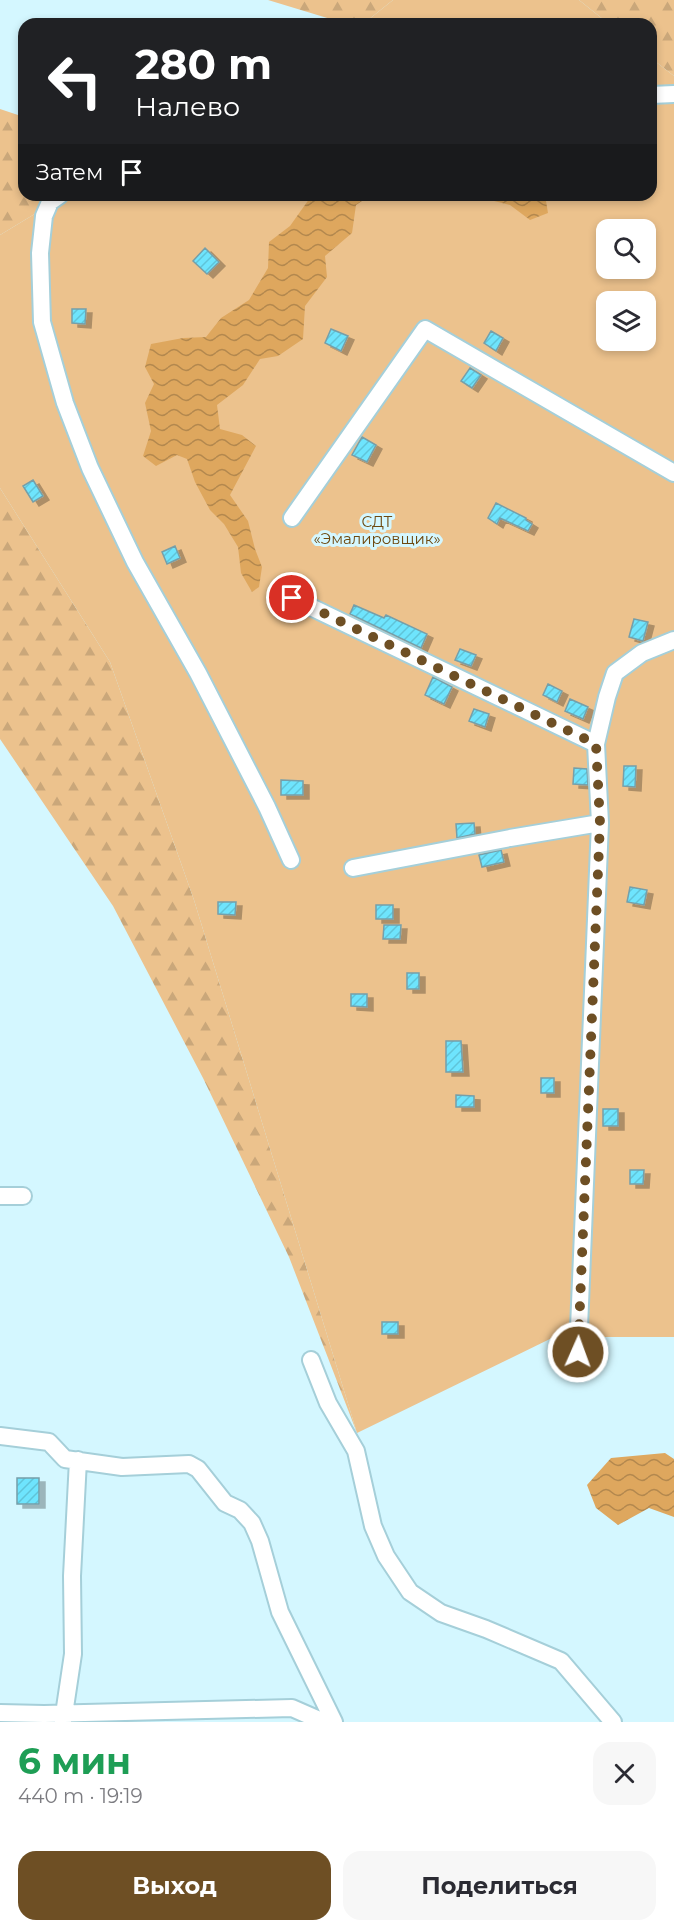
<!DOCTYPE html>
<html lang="ru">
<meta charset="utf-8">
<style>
:root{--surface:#fff;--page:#f7f7f7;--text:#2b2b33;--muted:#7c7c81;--accent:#6e4f24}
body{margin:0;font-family:Montserrat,sans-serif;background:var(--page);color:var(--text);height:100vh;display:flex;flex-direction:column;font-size:22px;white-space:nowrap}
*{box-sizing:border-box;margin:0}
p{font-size:20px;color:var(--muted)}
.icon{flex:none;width:33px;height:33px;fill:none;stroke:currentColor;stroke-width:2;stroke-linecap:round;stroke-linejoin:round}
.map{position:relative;height:1722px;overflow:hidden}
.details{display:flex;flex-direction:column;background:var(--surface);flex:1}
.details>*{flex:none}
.guide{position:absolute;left:18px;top:18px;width:639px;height:183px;border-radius:18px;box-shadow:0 3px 9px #0003;background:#202124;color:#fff;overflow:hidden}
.tools{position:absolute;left:596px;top:219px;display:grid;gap:12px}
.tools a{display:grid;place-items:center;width:60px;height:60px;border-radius:12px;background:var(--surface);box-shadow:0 3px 9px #0003;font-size:30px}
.pin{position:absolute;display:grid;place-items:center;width:51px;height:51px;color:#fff;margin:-26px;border:3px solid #fff;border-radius:50%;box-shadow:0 2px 6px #0007}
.me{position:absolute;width:66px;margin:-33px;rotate:2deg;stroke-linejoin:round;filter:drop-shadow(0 0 4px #0008)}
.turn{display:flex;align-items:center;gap:21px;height:126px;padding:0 18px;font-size:27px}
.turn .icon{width:78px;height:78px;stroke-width:2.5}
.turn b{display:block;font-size:42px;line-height:51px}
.then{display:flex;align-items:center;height:57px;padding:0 18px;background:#0003;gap:12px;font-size:22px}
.round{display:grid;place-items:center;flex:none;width:63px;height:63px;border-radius:18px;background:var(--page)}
.head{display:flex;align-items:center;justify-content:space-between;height:102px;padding:0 18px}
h1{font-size:36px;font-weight:700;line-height:45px;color:#1e9e55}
.button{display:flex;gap:12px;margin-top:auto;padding:12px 18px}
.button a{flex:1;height:69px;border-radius:18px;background:var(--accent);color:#fff;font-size:24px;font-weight:700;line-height:69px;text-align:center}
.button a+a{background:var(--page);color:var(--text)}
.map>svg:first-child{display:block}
</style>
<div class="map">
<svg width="674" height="1722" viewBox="0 0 674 1722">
<defs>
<pattern id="forest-firs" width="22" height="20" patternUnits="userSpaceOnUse" patternTransform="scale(1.5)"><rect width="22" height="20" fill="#ecc28d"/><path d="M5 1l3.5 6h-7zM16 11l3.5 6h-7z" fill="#caa77a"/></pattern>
<pattern id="water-waves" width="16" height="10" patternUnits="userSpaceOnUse" patternTransform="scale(1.5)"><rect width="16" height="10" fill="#dea75e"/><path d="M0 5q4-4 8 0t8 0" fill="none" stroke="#b3884e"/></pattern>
<pattern id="building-hatch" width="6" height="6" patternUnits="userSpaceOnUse" patternTransform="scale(1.5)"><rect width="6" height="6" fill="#6ee4fd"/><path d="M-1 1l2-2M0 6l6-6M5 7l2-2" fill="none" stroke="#5fc4d9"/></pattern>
<filter id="shadow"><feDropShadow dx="6" dy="4" stdDeviation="0" flood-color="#0004"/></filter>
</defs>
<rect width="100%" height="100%" fill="#d4f7ff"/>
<path fill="url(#forest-firs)" d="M 268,0 L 393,0 L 363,24 L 347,24 Z
M 579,0 L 674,0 L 674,76 L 651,58 L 651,24 L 609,24 Z
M 0,109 L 24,117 L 24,195 L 66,195 L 0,235 Z
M 0,488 L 110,662 L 194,900 L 357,1433 L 289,1257 L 203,1078 L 113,906 L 0,739 Z"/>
<path fill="#ecc28d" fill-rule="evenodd" d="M 393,0 L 579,0 L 609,24 L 363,24 Z
M 651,58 L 674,76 L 674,1337 L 554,1337 L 357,1433 L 194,900 L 110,662 L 0,488 L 0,235 L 66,195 L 651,195 ZM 606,230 L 645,230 L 645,268 L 606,268 ZM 606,302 L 645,302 L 645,340 L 606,340 Z"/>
<path fill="url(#water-waves)" d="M 312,195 L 371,195 L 356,205 L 352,233 L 325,256 L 327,277 L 305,306 L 303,339 L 278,356 L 260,359 L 243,385 L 217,405 L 220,429 L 242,435 L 256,446 L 230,495 L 248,521 L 255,549 L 262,567 L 259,587 L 252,592 L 241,573 L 238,547 L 224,524 L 210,510 L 195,482 L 187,459 L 177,455 L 156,466 L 143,456 L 151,431 L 145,403 L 154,384 L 145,367 L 151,344 L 183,338 L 206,337 L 221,318 L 249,300 L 268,268 L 269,242 L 290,226 Z
M 490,195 L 545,195 L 548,213 L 530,220 L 510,205 L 494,201 Z
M 665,1453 L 674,1459 L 674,1517 L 649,1508 L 618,1525 L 596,1508 L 587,1485 L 611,1458 Z"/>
<path fill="url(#building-hatch)" stroke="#769fa9" stroke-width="1.5" filter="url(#shadow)" d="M 205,248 L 219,262 L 207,274 L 193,261 Z
M 72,309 L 86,309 L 85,324 L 72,323 Z
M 331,329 L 348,336 L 341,351 L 325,343 Z
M 491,331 L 503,338 L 496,351 L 484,343 Z
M 470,368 L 481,375 L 472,388 L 461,381 Z
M 362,437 L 376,445 L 367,462 L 352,455 Z
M 33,480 L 43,496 L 33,502 L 23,486 Z
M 496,503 L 526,518 L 526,520 L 532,524 L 528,531 L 500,518 L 497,524 L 488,518 Z
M 175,546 L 180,558 L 167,564 L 162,552 Z
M 354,605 L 384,618 L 386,615 L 427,634 L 421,648 L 350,614 Z
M 634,619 L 648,622 L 643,641 L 629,637 Z
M 460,649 L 476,655 L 471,666 L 455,660 Z
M 433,677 L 452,687 L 444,704 L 425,695 Z
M 548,684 L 562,691 L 557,702 L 543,695 Z
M 570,699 L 588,707 L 583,719 L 565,711 Z
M 474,709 L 489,714 L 485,727 L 469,721 Z
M 624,766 L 636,766 L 635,787 L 623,786 Z
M 574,768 L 587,769 L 588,785 L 573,784 Z
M 281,780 L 303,781 L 303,795 L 281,795 Z
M 474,823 L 475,834 L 457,838 L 456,824 Z
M 501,850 L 504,862 L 482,867 L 479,855 Z
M 630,887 L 647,890 L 644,905 L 627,902 Z
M 218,902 L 236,902 L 235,915 L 218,914 Z
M 376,905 L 393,905 L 393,919 L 376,919 Z
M 384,925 L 401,925 L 400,939 L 383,939 Z
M 407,973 L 419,973 L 419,989 L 407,989 Z
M 351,994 L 367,994 L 367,1007 L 351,1006 Z
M 446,1041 L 461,1041 L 463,1072 L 446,1072 Z
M 541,1078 L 554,1078 L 554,1093 L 541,1093 Z
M 456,1095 L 474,1096 L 474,1107 L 456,1107 Z
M 603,1109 L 618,1109 L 618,1126 L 603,1126 Z
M 630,1170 L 644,1170 L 643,1184 L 630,1184 Z
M 382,1322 L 398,1322 L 398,1334 L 382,1334 Z
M 17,1478 L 39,1478 L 39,1504 L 17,1504 Z"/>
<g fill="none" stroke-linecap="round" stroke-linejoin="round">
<defs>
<path id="minor" d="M 651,95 L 674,94
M 60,195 L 50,202 L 44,216 L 40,253 L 42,322 L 65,403 L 90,468 L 135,562 L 198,673 L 267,807 L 291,860
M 292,518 L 425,329 L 674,473
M 292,598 L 596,744
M 353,868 L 510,838 L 600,823
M 0,1196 L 23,1196
M 578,1352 L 600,823 L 596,744 L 607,697 L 615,673 L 642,653 L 674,640
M 311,1360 L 328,1403 L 356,1451 L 373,1526 L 386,1556 L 410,1592 L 441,1613 L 486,1629 L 561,1661 L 613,1722
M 0,1436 L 49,1442 L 65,1459 L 122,1467 L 189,1464 L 198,1469 L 225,1503 L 240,1510 L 252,1523 L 260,1541 L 280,1612 L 334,1722
M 0,1713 L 44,1714 L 292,1708 L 324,1722
M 63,1721 L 73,1654 L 72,1576 L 78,1460"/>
</defs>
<use href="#minor" stroke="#a5cfd9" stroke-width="20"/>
<use href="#minor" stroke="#fff" stroke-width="16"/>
</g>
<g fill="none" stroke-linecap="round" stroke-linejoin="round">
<path stroke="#6e4f24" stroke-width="10" stroke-dasharray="0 18" d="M 292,598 L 596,744 L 600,823 L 578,1352"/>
</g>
<g text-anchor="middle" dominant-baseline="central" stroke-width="6" stroke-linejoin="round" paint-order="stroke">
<g font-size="15" fill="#6d480f" stroke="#d4f7ff">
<text x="377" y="521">СДТ<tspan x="377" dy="17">«Эмалировщик»</tspan></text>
</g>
</g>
</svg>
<div class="tools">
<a><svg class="icon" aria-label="search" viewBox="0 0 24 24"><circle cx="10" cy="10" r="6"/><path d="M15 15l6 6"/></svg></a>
<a><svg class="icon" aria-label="layers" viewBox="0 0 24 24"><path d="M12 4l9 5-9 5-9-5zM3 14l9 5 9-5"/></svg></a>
</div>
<div class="pin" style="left:292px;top:598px;background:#d93025"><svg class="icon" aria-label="arrive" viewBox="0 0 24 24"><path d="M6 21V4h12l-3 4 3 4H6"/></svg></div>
<svg class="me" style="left:578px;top:1352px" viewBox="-20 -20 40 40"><circle r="17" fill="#6e4f24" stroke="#fff" stroke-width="3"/><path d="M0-11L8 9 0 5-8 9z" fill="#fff"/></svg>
<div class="guide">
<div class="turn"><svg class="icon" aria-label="left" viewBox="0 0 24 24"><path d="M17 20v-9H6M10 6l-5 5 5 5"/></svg><div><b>280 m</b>Налево</div></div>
<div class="then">Затем<svg class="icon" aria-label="arrive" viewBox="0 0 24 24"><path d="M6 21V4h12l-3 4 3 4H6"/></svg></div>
</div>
</div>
<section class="details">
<div class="head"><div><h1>6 мин</h1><p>440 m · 19:19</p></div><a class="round"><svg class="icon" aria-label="close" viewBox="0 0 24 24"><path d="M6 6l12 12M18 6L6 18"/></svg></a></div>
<div class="button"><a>Выход</a><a>Поделиться</a></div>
</section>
